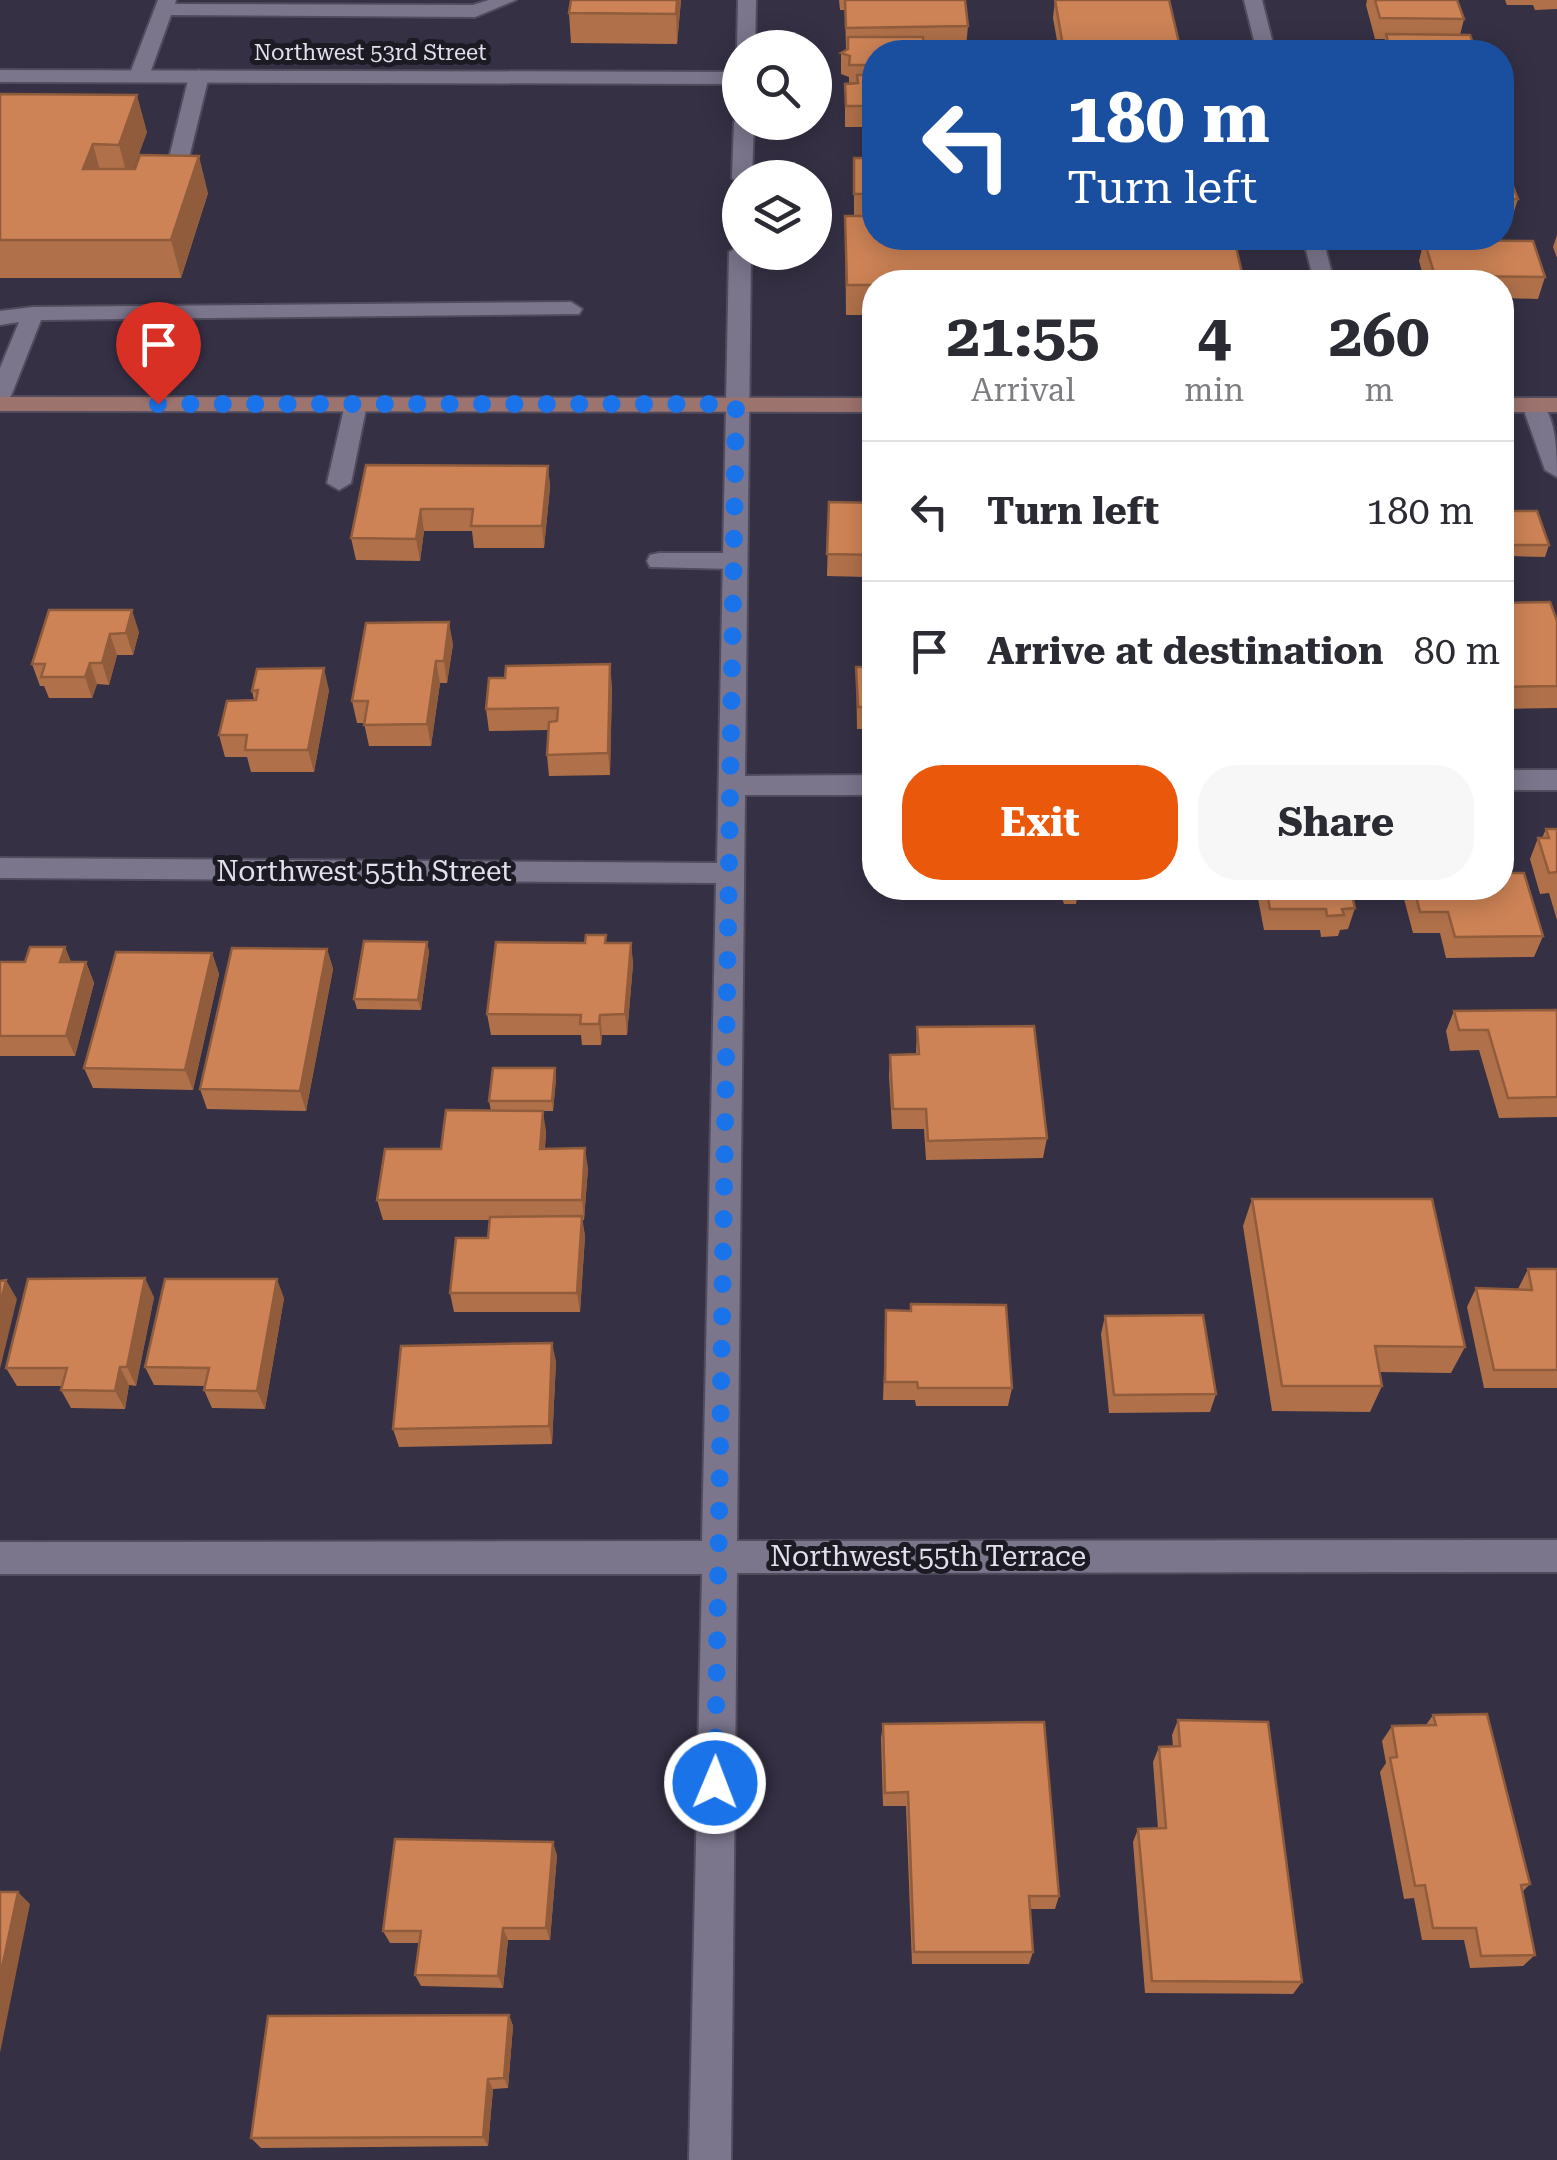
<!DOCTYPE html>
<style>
:root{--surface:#fff;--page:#f7f7f7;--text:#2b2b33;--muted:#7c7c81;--line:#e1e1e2;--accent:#ea580c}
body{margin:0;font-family:"Roboto Serif",serif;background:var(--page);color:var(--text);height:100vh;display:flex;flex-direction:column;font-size:38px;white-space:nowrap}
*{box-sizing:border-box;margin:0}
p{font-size:32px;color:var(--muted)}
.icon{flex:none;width:55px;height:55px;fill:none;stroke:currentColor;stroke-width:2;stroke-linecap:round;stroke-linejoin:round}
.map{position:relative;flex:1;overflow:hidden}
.panel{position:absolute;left:862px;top:270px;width:652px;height:630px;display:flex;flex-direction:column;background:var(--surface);border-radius:40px;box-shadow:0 5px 25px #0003}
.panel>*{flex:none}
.top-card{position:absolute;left:862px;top:40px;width:652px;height:210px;border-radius:40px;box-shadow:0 5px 25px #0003;background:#1a4fa0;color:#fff;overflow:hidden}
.controls{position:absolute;left:722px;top:30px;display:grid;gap:20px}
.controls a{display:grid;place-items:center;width:110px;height:110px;border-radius:50%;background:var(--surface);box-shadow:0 5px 25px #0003;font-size:50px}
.pin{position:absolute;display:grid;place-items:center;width:85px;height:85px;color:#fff;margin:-102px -42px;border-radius:50% 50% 50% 0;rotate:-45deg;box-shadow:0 0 10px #0007}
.pin .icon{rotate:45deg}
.me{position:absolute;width:110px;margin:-55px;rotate:1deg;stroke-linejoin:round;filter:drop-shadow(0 0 8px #0008)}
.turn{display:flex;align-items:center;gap:35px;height:210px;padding:0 40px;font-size:45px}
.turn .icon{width:130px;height:130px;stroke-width:2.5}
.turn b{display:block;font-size:70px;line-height:85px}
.eta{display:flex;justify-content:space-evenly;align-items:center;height:170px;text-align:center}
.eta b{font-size:60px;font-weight:700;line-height:70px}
.cta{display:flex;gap:20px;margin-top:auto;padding:20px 40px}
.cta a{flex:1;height:115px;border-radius:40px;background:var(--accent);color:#fff;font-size:40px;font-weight:700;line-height:115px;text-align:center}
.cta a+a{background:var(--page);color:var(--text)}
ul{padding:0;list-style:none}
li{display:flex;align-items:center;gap:30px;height:140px;padding:0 40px;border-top:2px solid var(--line)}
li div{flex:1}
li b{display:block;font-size:38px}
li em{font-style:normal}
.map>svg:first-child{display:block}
</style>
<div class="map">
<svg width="1557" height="2160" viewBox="0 0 1557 2160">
<rect width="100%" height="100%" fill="#353044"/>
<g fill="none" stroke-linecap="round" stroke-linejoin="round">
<defs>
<path id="lane" d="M 158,0 L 176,0 L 175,4 L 473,5 L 489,0 L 516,0 L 475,17 L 171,15 L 149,76 L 146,80 L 132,80 L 129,76 Z
M 199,70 L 209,76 L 188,162 L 178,168 L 171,166 L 168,162 L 189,76 Z
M 571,302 L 582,309 L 579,314 L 41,320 L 11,396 L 0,403 L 0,368 L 19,322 L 0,325 L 0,311 L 33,307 Z
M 356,397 L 367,404 L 351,483 L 339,490 L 327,483 L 345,404 Z
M 659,553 L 734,553 L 746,561 L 734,569 L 650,567 L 647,561 L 650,555 Z"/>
<path id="street" d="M 738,0 L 756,0 L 755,48 L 740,48 L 740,52 L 737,48 Z
M 1244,0 L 1262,0 L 1275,52 L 1257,52 Z
M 0,70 L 740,72 L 740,84 L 0,82 Z
M 740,117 L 740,122 L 754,122 L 752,178 L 740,178 L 740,184 L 732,178 L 734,122 Z
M 1303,238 L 1323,238 L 1334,282 L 1314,282 Z
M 740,246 L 740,252 L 751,252 L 745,776 L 875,775 L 875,795 L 745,795 L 737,1541 L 1557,1540 L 1557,1572 L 737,1573 L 731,2160 L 689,2160 L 702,1574 L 0,1574 L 0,1542 L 702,1541 L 716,883 L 0,878 L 0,858 L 717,863 L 729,252 Z
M 1533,398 C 1557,406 1557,455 1557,477 L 1545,470 L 1522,405 Z
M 1502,770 L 1557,770 L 1557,790 L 1502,790 Z"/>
<path id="secondary" d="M 0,397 L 875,398 L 875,412 L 0,411 Z
M 1502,398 L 1557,398 L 1557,412 L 1502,412 Z"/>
</defs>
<use href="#lane" stroke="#504c5d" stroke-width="4"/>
<use href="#street" stroke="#504c5d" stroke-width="4"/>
<use href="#secondary" stroke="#504c5d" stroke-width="4"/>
<use href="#lane" fill="#7c768d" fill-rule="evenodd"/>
<use href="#street" fill="#7c768d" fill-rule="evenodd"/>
<use href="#secondary" fill="#9d736e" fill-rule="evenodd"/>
</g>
<path fill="#b0714a" d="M 571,0 L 681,0 L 677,44 L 571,43 L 569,13 Z
M 839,0 L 965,0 L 968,26 L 966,47 L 924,48 L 875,52 L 875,127 L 845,127 L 845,84 L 849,84 L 849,77 L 841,74 L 841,53 L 847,50 L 846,49 L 845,10 L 840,10 Z
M 1055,0 L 1180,47 L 1179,52 L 1059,52 L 1053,18 Z
M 1367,0 L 1457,0 L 1464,19 L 1460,35 L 1476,52 L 1381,52 L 1385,39 L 1375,39 L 1366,5 Z
M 1505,0 L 1557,0 L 1557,9 L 1535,10 L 1533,5 L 1507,5 Z
M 0,94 L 147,132 L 133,169 L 208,193 L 181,278 L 0,278 Z
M 875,158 L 875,315 L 846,315 L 845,216 L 854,216 L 854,179 Z
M 1502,164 L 1518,199 L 1511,221 L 1502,221 Z
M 1557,235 L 1557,258 L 1553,247 Z
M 1424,240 L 1545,277 L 1538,299 L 1502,298 L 1502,282 L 1425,282 L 1419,261 Z
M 366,465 L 548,466 L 550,487 L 544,548 L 474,548 L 472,531 L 424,531 L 420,561 L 356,560 L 351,538 Z
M 829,502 L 875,503 L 875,656 L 868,656 L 864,653 L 867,577 L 827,576 Z
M 1502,511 L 1549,545 L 1545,557 L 1508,556 L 1502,540 Z
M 1502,603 L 1557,621 L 1557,708 L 1502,709 Z
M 49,610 L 139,632 L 133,655 L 117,655 L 109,685 L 97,684 L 92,698 L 49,698 L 44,686 L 40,686 L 32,664 Z
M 453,644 L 447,683 L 440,683 L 431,746 L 369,746 L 364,723 L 357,723 L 352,701 Z
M 856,667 L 875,667 L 875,729 L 857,729 Z
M 505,678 L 612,686 L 610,775 L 549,776 L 547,755 L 548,730 L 489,731 L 486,709 Z
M 329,690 L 314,772 L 251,772 L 247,757 L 225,757 L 219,735 L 254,700 L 252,691 Z
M 1546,829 L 1557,829 L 1557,920 L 1549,893 L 1540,894 L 1530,859 L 1538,838 L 1542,838 Z
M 1041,888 L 1110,888 L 1108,898 L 1077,898 L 1076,904 L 1064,904 L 1062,898 L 1042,899 Z
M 1256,888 L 1350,888 L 1355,908 L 1348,929 L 1340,930 L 1338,936 L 1321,937 L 1320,930 L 1264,930 Z
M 1408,888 L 1502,888 L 1543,936 L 1534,957 L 1446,958 L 1440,933 L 1413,933 L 1404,899 Z
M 427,942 L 429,952 L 421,1010 L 357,1009 L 354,999 Z
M 607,943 L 631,943 L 633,964 L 627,1035 L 602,1035 L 601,1045 L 582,1045 L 581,1035 L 491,1035 L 487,1014 Z
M 65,947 L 71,962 L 86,962 L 94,983 L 75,1056 L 0,1056 L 0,962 L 25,962 Z
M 327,949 L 333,969 L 306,1111 L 207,1109 L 200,1089 Z
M 212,953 L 219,974 L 193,1090 L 93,1088 L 84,1068 Z
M 1557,1010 L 1557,1117 L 1499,1118 L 1479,1050 L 1450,1051 L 1446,1031 L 1454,1011 Z
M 917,1027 L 1047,1138 L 1043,1158 L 926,1160 L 924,1129 L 892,1129 L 889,1075 L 890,1055 L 916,1054 Z
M 555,1068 L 556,1079 L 553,1111 L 537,1111 L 546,1131 L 545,1149 L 588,1168 L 584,1220 L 582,1220 L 585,1236 L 580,1312 L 454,1312 L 450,1293 L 488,1238 L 490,1220 L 383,1220 L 377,1200 L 441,1149 L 491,1111 L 489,1101 Z
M 1252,1199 L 1465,1347 L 1451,1373 L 1379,1372 L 1382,1386 L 1370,1412 L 1272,1411 L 1243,1226 Z
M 1528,1269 L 1557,1269 L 1557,1388 L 1484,1388 L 1467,1307 L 1476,1288 L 1518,1289 Z
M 154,1297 L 136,1386 L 129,1385 L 125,1409 L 71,1408 L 61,1390 L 62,1386 L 17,1386 L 6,1368 Z
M 284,1298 L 265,1409 L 212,1408 L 204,1390 L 205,1386 L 154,1385 L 145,1367 Z
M 886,1310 L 1012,1388 L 1008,1406 L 916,1406 L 915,1400 L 883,1400 Z
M 1105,1316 L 1216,1394 L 1210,1412 L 1109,1413 L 1101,1334 Z
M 556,1361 L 552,1444 L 399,1447 L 393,1429 Z
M 1433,1715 L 1530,1884 L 1522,1892 L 1535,1955 L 1523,1966 L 1470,1968 L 1464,1940 L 1422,1940 L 1414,1898 L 1404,1899 L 1380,1772 L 1386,1763 L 1382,1741 L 1392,1726 L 1426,1725 Z
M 1178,1720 L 1302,1982 L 1293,1994 L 1145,1993 L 1133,1842 L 1138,1829 L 1158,1829 L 1153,1762 L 1159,1747 L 1173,1747 L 1172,1735 Z
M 883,1724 L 1059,1896 L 1055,1909 L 1030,1909 L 1033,1952 L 1029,1964 L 912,1964 L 906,1806 L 883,1806 L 881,1738 Z
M 557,1855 L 550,1940 L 508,1940 L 503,1988 L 421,1986 L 415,1975 L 419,1943 L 390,1943 L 383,1931 Z
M 509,2015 L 513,2026 L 508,2088 L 493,2089 L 488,2146 L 261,2148 L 251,2138 Z"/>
<path fill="#905c3c" d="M 677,0 L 681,0 L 677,44 L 676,14 Z
M 137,95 L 147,132 L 129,182 L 119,145 Z
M 93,144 L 103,182 L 83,169 Z
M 199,156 L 208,193 L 181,278 L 171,240 Z
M 548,466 L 550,487 L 544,548 L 542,526 Z
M 421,509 L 424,531 L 420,561 L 416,539 Z
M 132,610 L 139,632 L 133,655 L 126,633 Z
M 449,622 L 453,644 L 447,683 L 444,661 Z
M 110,634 L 117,655 L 109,685 L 102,663 Z
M 436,661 L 440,683 L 431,746 L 427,724 Z
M 90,663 L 97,684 L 92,698 L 85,677 Z
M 610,664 L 612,686 L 610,775 L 608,753 Z
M 324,668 L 329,690 L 314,772 L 308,750 Z
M 427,942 L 429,952 L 421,1010 L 418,1000 Z
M 631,943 L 633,964 L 627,1035 L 625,1014 Z
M 65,947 L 73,968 L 60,962 Z
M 327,949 L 333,969 L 306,1111 L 300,1091 Z
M 212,953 L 219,974 L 193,1090 L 185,1070 Z
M 86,962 L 94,983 L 75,1056 L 66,1036 Z
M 600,1015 L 602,1035 L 601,1045 L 599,1024 Z
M 555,1068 L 556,1079 L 553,1111 L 552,1101 Z
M 543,1111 L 546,1131 L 543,1168 L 540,1149 Z
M 585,1148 L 588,1168 L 584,1220 L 582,1200 Z
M 582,1216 L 585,1236 L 580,1312 L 577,1293 Z
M 145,1278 L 154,1297 L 136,1386 L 127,1367 Z
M 277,1279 L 284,1298 L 265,1409 L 257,1391 Z
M 6,1280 L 17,1299 L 0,1369 L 0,1306 Z
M 552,1343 L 556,1361 L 552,1444 L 549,1426 Z
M 120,1367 L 129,1385 L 125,1409 L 115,1391 Z
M 553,1842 L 557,1855 L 550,1940 L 546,1928 Z
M 18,1892 L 30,1904 L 0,2053 L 0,1977 Z
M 503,1928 L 508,1940 L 503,1988 L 498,1976 Z
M 509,2015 L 513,2026 L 508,2088 L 504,2078 Z
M 488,2079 L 493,2089 L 488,2146 L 483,2137 Z"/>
<path fill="#cd8356" stroke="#905c3c" stroke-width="2.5" d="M 571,0 L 677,0 L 676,14 L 569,13 Z
M 845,0 L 965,0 L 968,26 L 846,28 Z
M 1055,0 L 1169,0 L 1180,47 L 1133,48 L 1134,52 L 1064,52 Z
M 1375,0 L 1457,0 L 1464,19 L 1380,18 Z
M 1386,34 L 1470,35 L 1476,52 L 1391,52 Z
M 848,37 L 923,37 L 924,52 L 875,52 L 875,65 L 849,65 L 850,56 L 841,53 L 848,49 Z
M 857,75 L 875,75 L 875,106 L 846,106 L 845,84 L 858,83 Z
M 0,94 L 137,95 L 119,145 L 93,144 L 83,169 L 135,169 L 140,155 L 199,156 L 171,240 L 0,240 Z
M 854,158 L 875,158 L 875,194 L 854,194 Z
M 1502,164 L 1504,164 L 1518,199 L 1502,199 Z
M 845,216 L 875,216 L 875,238 L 1234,238 L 1244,282 L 875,282 L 875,285 L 847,285 Z
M 1424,240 L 1533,241 L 1545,277 L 1435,276 Z
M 366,465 L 548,466 L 542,526 L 471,526 L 473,509 L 421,509 L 416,539 L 351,538 Z
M 829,502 L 875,503 L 875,555 L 827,554 Z
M 1502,511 L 1537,511 L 1549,545 L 1512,545 L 1502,516 Z
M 868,562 L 875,562 L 875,634 L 869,634 L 865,631 Z
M 1550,602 L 1557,621 L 1557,686 L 1502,687 L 1502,603 Z
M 49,610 L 132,610 L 126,633 L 110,634 L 102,663 L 90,663 L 85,677 L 41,677 L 45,664 L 32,664 Z
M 449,622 L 444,661 L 436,661 L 427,724 L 364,725 L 368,701 L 352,701 L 366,623 Z
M 610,664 L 608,753 L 547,755 L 549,722 L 557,721 L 558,708 L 486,709 L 489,678 L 505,678 L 506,666 Z
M 856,667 L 875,667 L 875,707 L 858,707 Z
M 324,668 L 308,750 L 245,750 L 247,735 L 219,735 L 227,701 L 256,700 L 258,690 L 252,691 L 257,669 Z
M 1546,829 L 1557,829 L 1557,872 L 1549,873 L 1538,838 L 1549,838 Z
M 1502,873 L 1524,873 L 1543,936 L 1455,937 L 1448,912 L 1420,912 L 1414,888 L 1502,888 Z
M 1266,888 L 1350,888 L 1355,908 L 1342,909 L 1344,915 L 1327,916 L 1326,909 L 1270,909 Z
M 586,935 L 606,935 L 605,943 L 631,943 L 625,1014 L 600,1015 L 599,1024 L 580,1024 L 581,1015 L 487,1014 L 496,942 L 585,943 Z
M 364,941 L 427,942 L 418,1000 L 354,999 Z
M 30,947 L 65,947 L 60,962 L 86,962 L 66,1036 L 0,1036 L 0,962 L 25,962 Z
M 232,948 L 327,949 L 300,1091 L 200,1089 Z
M 116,952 L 212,953 L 185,1070 L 84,1068 Z
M 1557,1010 L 1557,1097 L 1508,1098 L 1488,1030 L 1459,1030 L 1454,1011 Z
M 1034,1026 L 1047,1138 L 928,1141 L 926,1109 L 893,1109 L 890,1055 L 919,1054 L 917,1027 Z
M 493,1068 L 555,1068 L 552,1101 L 489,1101 Z
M 446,1110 L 543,1111 L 540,1149 L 585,1148 L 582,1200 L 377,1200 L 385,1149 L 441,1149 Z
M 1252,1199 L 1432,1199 L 1465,1347 L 1375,1346 L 1382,1386 L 1282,1386 Z
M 582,1216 L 577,1293 L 450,1293 L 456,1238 L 488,1238 L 490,1217 Z
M 1528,1269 L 1557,1269 L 1557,1370 L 1494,1370 L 1476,1288 L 1532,1290 Z
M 145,1278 L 127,1367 L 120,1367 L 115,1391 L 61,1390 L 67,1368 L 6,1368 L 28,1279 Z
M 165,1279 L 277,1279 L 257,1391 L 204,1390 L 209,1368 L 145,1367 Z
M 6,1280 L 0,1306 L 0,1281 Z
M 911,1304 L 1006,1305 L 1012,1388 L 918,1388 L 917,1382 L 885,1382 L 886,1310 L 911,1311 Z
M 1203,1315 L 1216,1394 L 1114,1395 L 1105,1316 Z
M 552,1343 L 549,1426 L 393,1429 L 401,1346 Z
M 1487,1714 L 1530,1884 L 1521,1885 L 1535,1955 L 1481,1956 L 1476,1928 L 1433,1928 L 1425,1885 L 1415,1886 L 1390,1758 L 1397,1757 L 1392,1726 L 1436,1725 L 1433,1715 Z
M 1178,1720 L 1268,1722 L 1302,1982 L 1152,1981 L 1138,1829 L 1166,1828 L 1159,1747 L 1180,1746 Z
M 1044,1722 L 1059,1896 L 1029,1896 L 1033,1952 L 914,1952 L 908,1792 L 885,1793 L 883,1724 Z
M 395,1839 L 553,1842 L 546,1928 L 503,1928 L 498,1976 L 415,1975 L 421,1931 L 383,1931 Z
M 0,1892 L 18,1892 L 0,1977 Z
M 509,2015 L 504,2078 L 488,2079 L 483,2137 L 251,2138 L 268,2016 Z"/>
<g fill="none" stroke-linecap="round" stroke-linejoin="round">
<path stroke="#1a73e8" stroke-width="18" stroke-dasharray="0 32.4" d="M 158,404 L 736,404 L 715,1783"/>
</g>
<g text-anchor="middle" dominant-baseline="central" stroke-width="10" stroke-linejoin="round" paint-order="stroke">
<g font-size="22" fill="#e3e0ed" stroke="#1c1a23">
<text x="370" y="52">Northwest 53rd Street</text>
</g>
<g font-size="28" fill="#e3e0ed" stroke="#1c1a23">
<text x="364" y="871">Northwest 55th Street</text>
<text x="928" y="1556">Northwest 55th Terrace</text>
</g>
</g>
</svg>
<div class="controls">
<a><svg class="icon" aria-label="search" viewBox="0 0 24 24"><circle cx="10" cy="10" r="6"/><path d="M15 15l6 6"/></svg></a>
<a><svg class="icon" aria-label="layers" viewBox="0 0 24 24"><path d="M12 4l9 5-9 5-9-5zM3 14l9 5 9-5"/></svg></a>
</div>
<div class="pin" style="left:158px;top:404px;background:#d93025"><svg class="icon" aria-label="arrive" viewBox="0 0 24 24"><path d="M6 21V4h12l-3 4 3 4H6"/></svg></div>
<svg class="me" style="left:715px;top:1783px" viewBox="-20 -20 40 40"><circle r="17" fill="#1a73e8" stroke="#fff" stroke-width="3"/><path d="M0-11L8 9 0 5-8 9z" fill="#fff"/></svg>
<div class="top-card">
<div class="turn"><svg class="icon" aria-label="left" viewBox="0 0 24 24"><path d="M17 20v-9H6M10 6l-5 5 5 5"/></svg><div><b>180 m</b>Turn left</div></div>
</div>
<section class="panel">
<div class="eta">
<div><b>21:55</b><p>Arrival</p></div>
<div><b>4</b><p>min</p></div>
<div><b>260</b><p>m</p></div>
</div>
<ul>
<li><svg class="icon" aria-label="left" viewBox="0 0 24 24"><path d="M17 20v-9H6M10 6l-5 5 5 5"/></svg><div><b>Turn left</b></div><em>180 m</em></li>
<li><svg class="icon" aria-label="arrive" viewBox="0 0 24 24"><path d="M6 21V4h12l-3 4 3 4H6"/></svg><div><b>Arrive at destination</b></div><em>80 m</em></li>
</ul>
<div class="cta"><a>Exit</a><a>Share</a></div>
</section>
</div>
